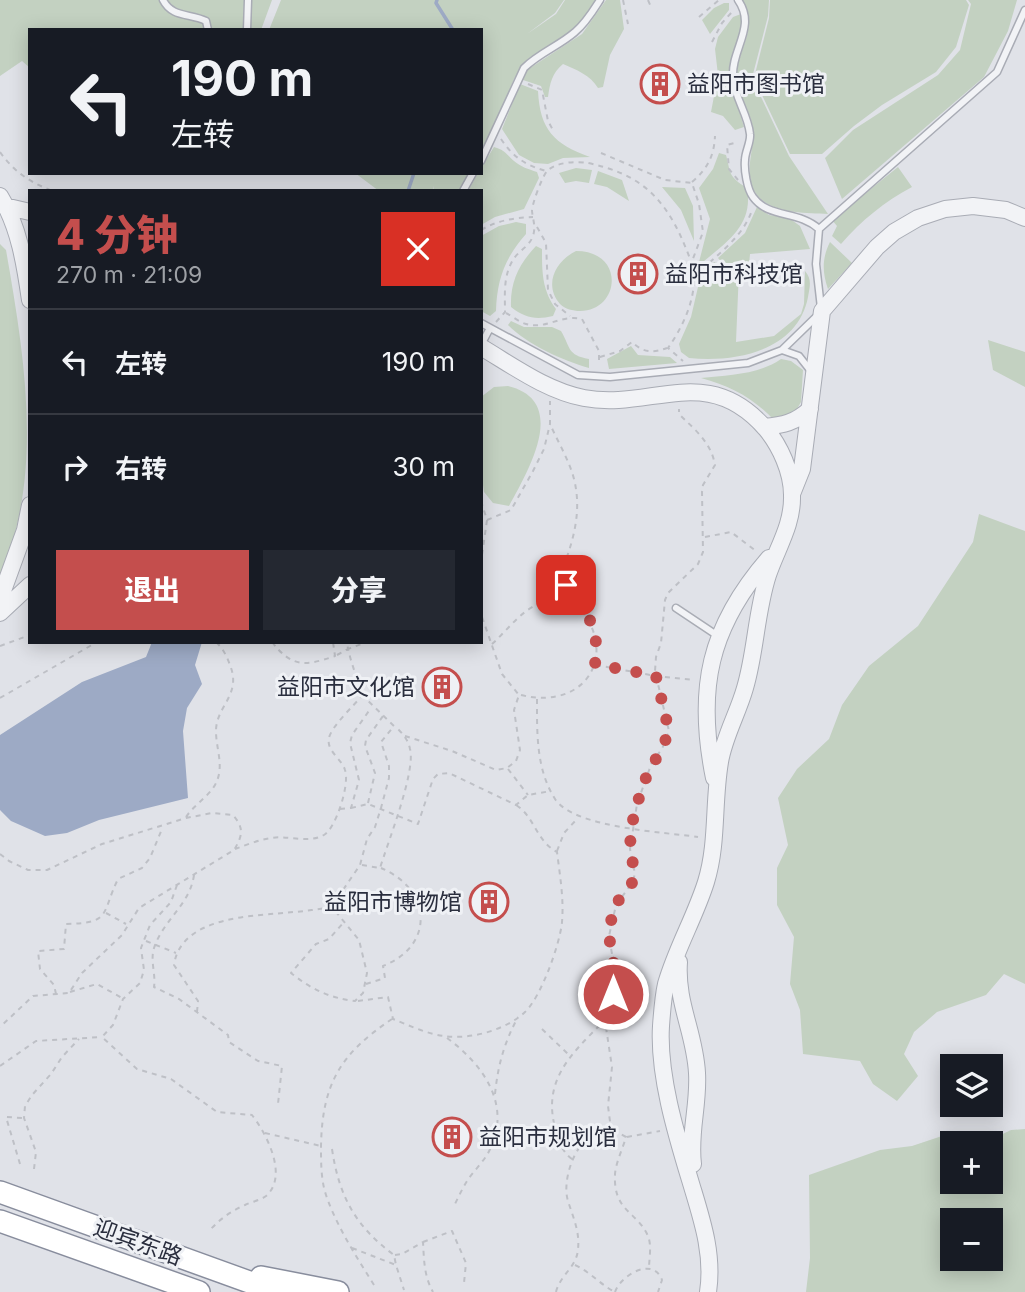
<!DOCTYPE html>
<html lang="zh">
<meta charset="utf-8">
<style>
:root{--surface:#171b24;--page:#242831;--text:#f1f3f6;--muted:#9ea1a6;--line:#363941;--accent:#c44e4d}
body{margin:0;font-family:Inter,"Noto Sans SC",sans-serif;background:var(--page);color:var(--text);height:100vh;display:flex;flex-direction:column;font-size:26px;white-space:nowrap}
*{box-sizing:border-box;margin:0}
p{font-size:23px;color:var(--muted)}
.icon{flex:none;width:38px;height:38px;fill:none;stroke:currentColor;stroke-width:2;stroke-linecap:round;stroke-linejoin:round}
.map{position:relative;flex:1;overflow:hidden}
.panel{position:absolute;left:28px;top:189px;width:455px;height:455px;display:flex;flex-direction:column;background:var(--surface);border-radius:0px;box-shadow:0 4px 18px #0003}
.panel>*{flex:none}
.guide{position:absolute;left:28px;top:28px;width:455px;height:147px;border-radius:0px;box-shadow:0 4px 18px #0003;background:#171b24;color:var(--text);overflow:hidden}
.tools{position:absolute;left:940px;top:1054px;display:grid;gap:14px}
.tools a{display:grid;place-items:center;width:63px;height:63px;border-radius:0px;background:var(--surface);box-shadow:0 4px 18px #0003;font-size:35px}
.pin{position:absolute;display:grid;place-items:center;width:60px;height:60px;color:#fff;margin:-30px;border-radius:14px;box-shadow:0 4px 10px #0006}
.me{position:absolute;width:77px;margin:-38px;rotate:0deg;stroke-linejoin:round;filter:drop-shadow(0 0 5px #0008)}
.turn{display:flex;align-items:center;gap:24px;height:147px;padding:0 28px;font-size:32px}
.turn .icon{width:91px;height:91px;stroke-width:2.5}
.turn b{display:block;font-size:49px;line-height:60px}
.round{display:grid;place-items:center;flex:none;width:74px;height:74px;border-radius:0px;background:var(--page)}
.head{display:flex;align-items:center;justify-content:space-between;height:119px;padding:0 28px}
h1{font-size:42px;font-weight:800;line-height:52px;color:var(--accent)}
.action{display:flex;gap:14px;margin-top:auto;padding:14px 28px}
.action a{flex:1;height:80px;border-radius:0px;background:var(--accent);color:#fff;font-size:28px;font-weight:800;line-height:80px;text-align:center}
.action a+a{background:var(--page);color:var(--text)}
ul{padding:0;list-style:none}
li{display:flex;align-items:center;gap:21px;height:105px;padding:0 28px;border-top:2px solid var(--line)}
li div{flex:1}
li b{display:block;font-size:26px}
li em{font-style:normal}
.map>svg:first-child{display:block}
</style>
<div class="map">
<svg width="1025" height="1292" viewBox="0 0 1025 1292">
<rect width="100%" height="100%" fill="#e0e2e8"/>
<path fill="#c3d1c1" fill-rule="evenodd" d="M 0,0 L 272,0 L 261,30 L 30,30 L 30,68 L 22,61 L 0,76 Z
M 281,0 L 564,0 L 555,13 L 527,34 L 556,14 L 565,0 L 596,0 L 586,17 L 568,33 L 523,64 L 514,79 L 494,129 L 481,154 L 481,30 L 269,30 Z
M 606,0 L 620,0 L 624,29 L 610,55 L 603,87 L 598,88 C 590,75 577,70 563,64 C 552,73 550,83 548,97 L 545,97 L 541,86 L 523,80 L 527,70 L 582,34 Z
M 742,0 L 769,0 L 768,16 L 752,78 L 789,156 L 828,214 C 800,213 753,214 750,176 C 748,160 755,143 753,128 C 750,109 735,92 737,71 C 740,46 759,24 742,0 Z
M 770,0 L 966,0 L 969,5 L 956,47 L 936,72 L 882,105 L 854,126 L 822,154 L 790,154 L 754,78 L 769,18 Z
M 968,0 L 1017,0 L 1008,31 L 984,77 L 842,199 L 825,158 L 853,130 L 938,75 L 960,50 L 971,4 Z
M 724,3 L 729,3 L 729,10 L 710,34 L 702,20 L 714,8 Z
M 741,14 L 743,28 L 729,77 L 744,127 L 735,130 L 723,116 L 711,112 L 718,75 L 715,49 L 718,37 L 733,17 Z
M 520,84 L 538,91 C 540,130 554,144 590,157 L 563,158 L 548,164 L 534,163 L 519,155 L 502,129 Z
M 494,147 C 505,150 506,154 514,161 C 521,167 528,169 537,172 L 539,178 L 524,209 L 495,217 L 481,225 L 481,191 L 468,191 L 478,173 L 481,173 L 481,168 Z
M 719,153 L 726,155 C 731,174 728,176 747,188 C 754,227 725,243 698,266 L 710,219 L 699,188 L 713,169 Z
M 898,167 L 912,187 C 884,202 862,220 841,244 L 832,236 L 837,226 L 832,220 Z
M 576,168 L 592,170 L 589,183 L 576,181 L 565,183 L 559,173 Z
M 598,171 L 622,180 L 629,201 L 607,187 L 594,184 Z
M 355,173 L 470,173 L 459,191 L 433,191 L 434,186 L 432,191 L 379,191 Z
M 662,187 L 685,188 L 693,206 L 694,241 L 681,210 Z
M 757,207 L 769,215 L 789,218 L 800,226 L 810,249 L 750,254 L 749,265 L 736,267 L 724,265 L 718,258 L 745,233 Z
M 516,222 L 526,224 L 526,234 C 505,258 497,279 496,311 L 490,316 L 481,311 L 481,236 L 499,226 Z
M 830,242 L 852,263 L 828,289 C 822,272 822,258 830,242 Z
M 0,244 L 6,250 C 24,353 45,476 0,575 Z
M 536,246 L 542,249 C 542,272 542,290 556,309 L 553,316 C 536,320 525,318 511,307 C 510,282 519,264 536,246 Z
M 576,251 C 626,251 620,311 580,311 C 573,311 565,309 560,304 C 543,284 556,261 576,251 Z
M 714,262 L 725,268 L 739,270 L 736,342 L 774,336 L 801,314 L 804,304 L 805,271 C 812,279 810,286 808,297 C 798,350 737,363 689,358 L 681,352 L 679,344 L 691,317 L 698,287 Z
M 511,321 L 524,327 L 552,327 L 561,331 C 571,348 567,355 589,359 L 589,368 C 562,360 528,345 508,325 Z
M 988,340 L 1025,352 L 1025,387 L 993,370 Z
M 631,346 L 638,355 L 670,357 L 677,363 L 609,369 L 607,359 Z
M 781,359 L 791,361 L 803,370 L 801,402 L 794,414 L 774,420 C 753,398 731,386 701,378 C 728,375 758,375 781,359 Z
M 508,386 C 570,401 528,471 509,506 L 493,503 L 484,492 L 481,471 L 481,397 L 494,387 Z
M 979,514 L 1025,531 L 1025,984 L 1004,974 L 986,995 L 937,1012 L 914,1032 L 904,1054 L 918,1076 L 897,1101 L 873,1084 L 860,1061 L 803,1054 L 800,1010 L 790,984 L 794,937 L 777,905 L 777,868 L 788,845 L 778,798 L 797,769 L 829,739 L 842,705 L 869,666 L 918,626 L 973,542 Z
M 1025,1129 L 1025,1292 L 806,1292 L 810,1258 L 809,1175 L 880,1150 L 912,1146 L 951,1133 L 963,1143 L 952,1143 L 952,1181 L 990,1181 L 990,1143 L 984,1143 L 1011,1130 ZM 952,1220 L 990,1220 L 990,1258 L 952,1258 Z"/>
<path fill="#9daac5" d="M 152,642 L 202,642 L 195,665 L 202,684 L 187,708 L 183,731 L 188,798 L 99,820 L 67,833 L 45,836 L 11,821 L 0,810 L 0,735 L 82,682 L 146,657 Z"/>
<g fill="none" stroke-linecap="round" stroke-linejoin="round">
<path stroke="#9daac5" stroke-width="3.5" d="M 437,0 L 436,3 L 453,30
M 408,191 L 414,173"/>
<defs>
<path id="service" d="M 163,0 C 172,18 190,13 206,21 L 208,30
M 738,0 C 757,27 731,49 733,77 C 734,97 748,114 750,134 C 751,142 745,152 745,160 C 744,170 747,189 753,197 C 769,219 798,210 819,229 L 816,264 L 821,308
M 247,30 L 248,0
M 481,161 L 524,68 C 539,53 559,46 575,32 C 586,23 593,11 600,0
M 463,191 L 473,173
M 819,229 L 997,72 L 1025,10
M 481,323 L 578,375 L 610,377 L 748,363 L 782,350 L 817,316
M 481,345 L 490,328
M 782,350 L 799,356 L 810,370
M 676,608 L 718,636"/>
<path id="tertiary" d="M 0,196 C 19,226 25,265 30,300
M 0,205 L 30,212
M 481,347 C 513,366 547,391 584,398 C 651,411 707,361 766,429 C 780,446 792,472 792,495 C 793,525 777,548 768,575 C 756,612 756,651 745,688 C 738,713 724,737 720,762 C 713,803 718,843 706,882 C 695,917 676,949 666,984 C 663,997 662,1012 661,1026 C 658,1074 676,1134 690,1180 C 701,1217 714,1253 708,1292
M 764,427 C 783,425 795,423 810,409
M 792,494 L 802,469 L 822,311 L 877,247 L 894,232 L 918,218 L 945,209 L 973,206 L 1006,210 L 1025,218
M 0,599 L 25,530 L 30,505
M 0,613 L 30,585
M 714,778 C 696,689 709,627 769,558
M 679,962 C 676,1003 695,1033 697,1073 C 699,1105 689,1132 693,1164"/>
<path id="trunk" d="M 0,1192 L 277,1292
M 0,1221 L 199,1292
M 261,1277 L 338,1292"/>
</defs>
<use href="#service" stroke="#a9acb5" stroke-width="9"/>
<use href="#tertiary" stroke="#a9acb5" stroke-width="18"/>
<use href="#trunk" stroke="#888d9d" stroke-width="24"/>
<path stroke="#bec0c6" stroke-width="2" stroke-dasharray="5 5" stroke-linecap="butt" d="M 623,0 L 628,24
M 648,0 L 651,7
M 699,17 L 719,0
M 712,42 L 722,23 L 732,12
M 528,84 L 542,90 L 548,121 L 553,130
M 501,139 C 513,157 525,165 546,171
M 0,152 C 14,172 31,183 53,191
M 601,153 L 665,180 L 692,183 L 699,204 L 703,232 L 691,264
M 738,180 L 729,169 L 727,145 L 738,142
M 692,182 C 707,169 714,157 715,136
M 537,227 L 546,243 L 548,290 L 555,304 L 570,316
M 481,230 C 498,220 514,218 533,217
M 695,276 C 715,256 743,238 752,210
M 506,313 C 512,316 519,322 526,324 C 546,330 561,314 582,319 L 599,351 L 599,365
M 496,322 L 505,312 C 505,295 503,276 513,260 C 518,251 529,247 533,236 C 536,226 533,221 532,211 C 532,204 542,177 547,171 C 556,162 576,161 588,163 C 636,173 662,194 682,239 C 687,251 694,266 694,279 C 694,303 682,328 668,348 L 683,361
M 600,357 L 620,351 L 632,342 C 643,353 653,353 667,348
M 481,501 L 487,520 L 481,562
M 487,520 L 511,510 L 533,471 L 544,449 L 550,424 L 550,401
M 705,537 L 731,532 L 756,551
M 551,601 L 571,599 L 563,573
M 272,642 C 292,668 306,666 335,656 L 333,642
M 492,644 C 510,628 525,604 550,601 C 565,561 585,523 574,479 C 569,460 558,442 550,424
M 0,646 L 30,635
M 337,655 L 348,649 L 347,642
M 596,665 L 656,676 L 694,680
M 521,695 C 590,712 623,647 571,599
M 0,698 L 97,642
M 537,699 C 537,733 536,769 555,799 C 574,828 664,832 698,837
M 405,736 L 452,751 L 496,770 L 507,768 L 516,761 L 520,750 L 514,710 L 519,695 L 502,674 L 482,617 L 481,608
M 508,769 L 528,795
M 368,803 L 375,773 L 365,746 L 366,740 L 383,716
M 351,808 L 368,804 L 418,824 L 433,779 L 438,774 L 449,773 L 516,805 L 528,795 L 551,791
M 340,809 L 351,808 L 359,780 L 350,743 L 352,735 L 371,708
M 186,817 C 194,805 208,797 215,785 C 225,767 216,750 216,731 C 216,706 242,695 230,665 C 227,657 223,648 216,642
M 235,849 C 246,845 258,840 271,838 C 288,835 308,844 324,835 C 336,828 350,784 345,770 C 342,759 326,751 329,738 C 331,727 354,705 362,696 C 358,680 352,666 348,649 L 364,643
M 557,851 L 564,833 L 578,818
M 0,854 L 9,861 L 28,870 L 47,870 L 102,844 L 186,818 L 212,813 L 233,815 C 244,828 243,835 234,850 L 139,908 L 122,935 L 82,973 L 69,993 L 33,996 L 0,1027
M 362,865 L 380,868 C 388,842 416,771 410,749 C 408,739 402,733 395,726
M 194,875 C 190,905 163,920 154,948 C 150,961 156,974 154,987 L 179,999 L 228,1035 L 229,1042 L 258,1061 L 282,1066 L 278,1104
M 177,885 L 171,902 L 150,925 L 141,948 L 144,970 L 140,983 L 123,999 L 113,1025 L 102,1037 L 137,1069 L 171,1079 L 217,1112 L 252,1115 C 266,1133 289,1176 266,1196 C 261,1200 251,1202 245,1205 C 231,1211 220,1219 209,1231
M 332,906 L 360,865 L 367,839 L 375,827 L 381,808 L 389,778 L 389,766 L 381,742 L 394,726 L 363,696
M 106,913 L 126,924
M 146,941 L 176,953
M 366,984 L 385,978 L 383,966 C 436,945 431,889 381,868
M 70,992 L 97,984 L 122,998
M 56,994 L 54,985 L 40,969 L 38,951 L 64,949 L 66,924 C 112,923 101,914 118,879 L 142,868 L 150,858 L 162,829
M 358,1001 L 388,997 L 393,1019 C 408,1025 427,1034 444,1036 C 470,1040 506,1030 525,1012 C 541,997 560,944 562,922 C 564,899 560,876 557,852 C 536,841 535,817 516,805
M 197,1012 L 198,1001 L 174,965 C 181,915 256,916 294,912 C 307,911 319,909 332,907 L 359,940 L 367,973 L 363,993 L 355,1001 C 329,998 311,989 291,973 L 316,944 L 329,939 L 344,922
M 542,1029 L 569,1055
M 447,1038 C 485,1066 514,1108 487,1155 C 481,1164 473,1172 467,1181 C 462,1189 458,1198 454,1206
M 0,1066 L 36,1041 L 102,1037
M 495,1094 C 498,1065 504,1043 518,1017
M 613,1130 L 626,1137 C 623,1148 616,1162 615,1174 C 613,1212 637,1211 648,1236 C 652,1246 649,1259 649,1269
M 265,1133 L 321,1146
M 627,1137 L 660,1131
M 332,1149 C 339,1196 355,1226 394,1255 L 396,1265
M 572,1159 C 563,1153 559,1142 556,1131 C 541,1081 571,1054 604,1021
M 20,1164 L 6,1117 L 23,1118
M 34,1169 L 36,1152 L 24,1118 L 25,1106 L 32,1095 L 51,1074 L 62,1057 L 79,1039
M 423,1242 L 452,1231 L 466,1263 L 464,1283
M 352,1248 L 396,1265 L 404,1290
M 395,1255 L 402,1254 L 423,1242 C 424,1260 424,1276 433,1292
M 575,1265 C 590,1272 599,1283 613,1291
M 374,1285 C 356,1256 337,1227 326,1195 C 321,1180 321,1163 321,1147 C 322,1084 340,1054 392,1019
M 556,1292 C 560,1275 577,1267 578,1249 C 580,1232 573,1217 568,1201 C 562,1182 573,1147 591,1136 C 596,1133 605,1131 611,1129 L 608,1106 L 612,1067 L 605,1021 L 616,978 L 609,936 L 616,905 L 632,883 L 635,874 L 630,849 L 637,804 L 652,762 L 662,749 L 669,731 L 655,671 L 656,657 L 661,643 L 665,600 L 668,593 L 698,564 L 703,552 L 702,492 L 703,485 L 715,465 C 711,442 695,430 679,414 L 679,409
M 615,1292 C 621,1275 653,1256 662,1280 L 658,1292"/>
<use href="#service" stroke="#f2f3f6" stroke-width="6"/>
<use href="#tertiary" stroke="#f2f3f6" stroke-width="16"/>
<use href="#trunk" stroke="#fff" stroke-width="21"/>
</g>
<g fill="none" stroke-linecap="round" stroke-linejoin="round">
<path stroke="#c44e4d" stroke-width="12" stroke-dasharray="0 21.6" d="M 566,585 C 570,596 574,600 582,609 C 596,624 598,645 595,664 L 656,676 L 669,731 L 662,749 L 648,772 L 637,804 L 631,828 L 630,849 L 635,874 L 632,883 L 615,905 L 612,915 L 609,936 L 616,978 L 613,994"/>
</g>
<defs>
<symbol id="building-ring" viewBox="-11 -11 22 22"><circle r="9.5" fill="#eff1f5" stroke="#c44e4d" stroke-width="1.5"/><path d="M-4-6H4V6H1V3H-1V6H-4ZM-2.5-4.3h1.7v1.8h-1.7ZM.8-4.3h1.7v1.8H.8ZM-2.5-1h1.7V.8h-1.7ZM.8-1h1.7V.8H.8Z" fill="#c44e4d"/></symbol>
</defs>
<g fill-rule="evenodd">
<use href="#building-ring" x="638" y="62" width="44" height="44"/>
<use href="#building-ring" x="616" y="252" width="44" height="44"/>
<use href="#building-ring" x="420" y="665" width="44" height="44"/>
<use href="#building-ring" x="467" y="880" width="44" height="44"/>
<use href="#building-ring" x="430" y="1115" width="44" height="44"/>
</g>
<g text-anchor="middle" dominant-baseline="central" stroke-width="6" stroke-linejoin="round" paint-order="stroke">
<g font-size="23" fill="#2a2e3e" stroke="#eff1f5" text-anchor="start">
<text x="687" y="84">益阳市图书馆</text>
<text x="665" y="274">益阳市科技馆</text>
<text x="415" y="687" text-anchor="end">益阳市文化馆</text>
<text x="462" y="902" text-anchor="end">益阳市博物馆</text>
<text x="479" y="1137">益阳市规划馆</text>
</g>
<g font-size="23" fill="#2a2e3e" stroke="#eff1f5">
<text transform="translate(138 1242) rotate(20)">迎宾东路</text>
</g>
</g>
</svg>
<div class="tools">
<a><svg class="icon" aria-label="layers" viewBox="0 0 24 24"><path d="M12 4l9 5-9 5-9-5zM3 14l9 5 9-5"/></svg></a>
<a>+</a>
<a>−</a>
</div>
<div class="pin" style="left:566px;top:585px;background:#d93025"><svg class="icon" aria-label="arrive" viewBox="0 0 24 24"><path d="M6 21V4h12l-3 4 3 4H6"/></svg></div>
<svg class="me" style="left:613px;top:994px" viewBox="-20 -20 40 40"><circle r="17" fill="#c44e4d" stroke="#fff" stroke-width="3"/><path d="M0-11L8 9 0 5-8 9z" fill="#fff"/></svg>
<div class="guide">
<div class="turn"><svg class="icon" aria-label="left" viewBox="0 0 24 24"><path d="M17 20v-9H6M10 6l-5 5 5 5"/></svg><div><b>190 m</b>左转</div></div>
</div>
<section class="panel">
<div class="head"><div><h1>4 分钟</h1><p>270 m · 21:09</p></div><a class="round" style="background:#d93025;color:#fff"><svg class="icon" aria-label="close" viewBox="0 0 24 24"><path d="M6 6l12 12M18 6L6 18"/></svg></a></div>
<ul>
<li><svg class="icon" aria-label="left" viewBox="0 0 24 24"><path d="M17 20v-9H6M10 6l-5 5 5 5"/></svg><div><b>左转</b></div><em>190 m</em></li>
<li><svg class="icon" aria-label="right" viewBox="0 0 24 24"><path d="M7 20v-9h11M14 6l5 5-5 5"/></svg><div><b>右转</b></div><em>30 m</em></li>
</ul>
<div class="action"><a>退出</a><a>分享</a></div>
</section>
</div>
